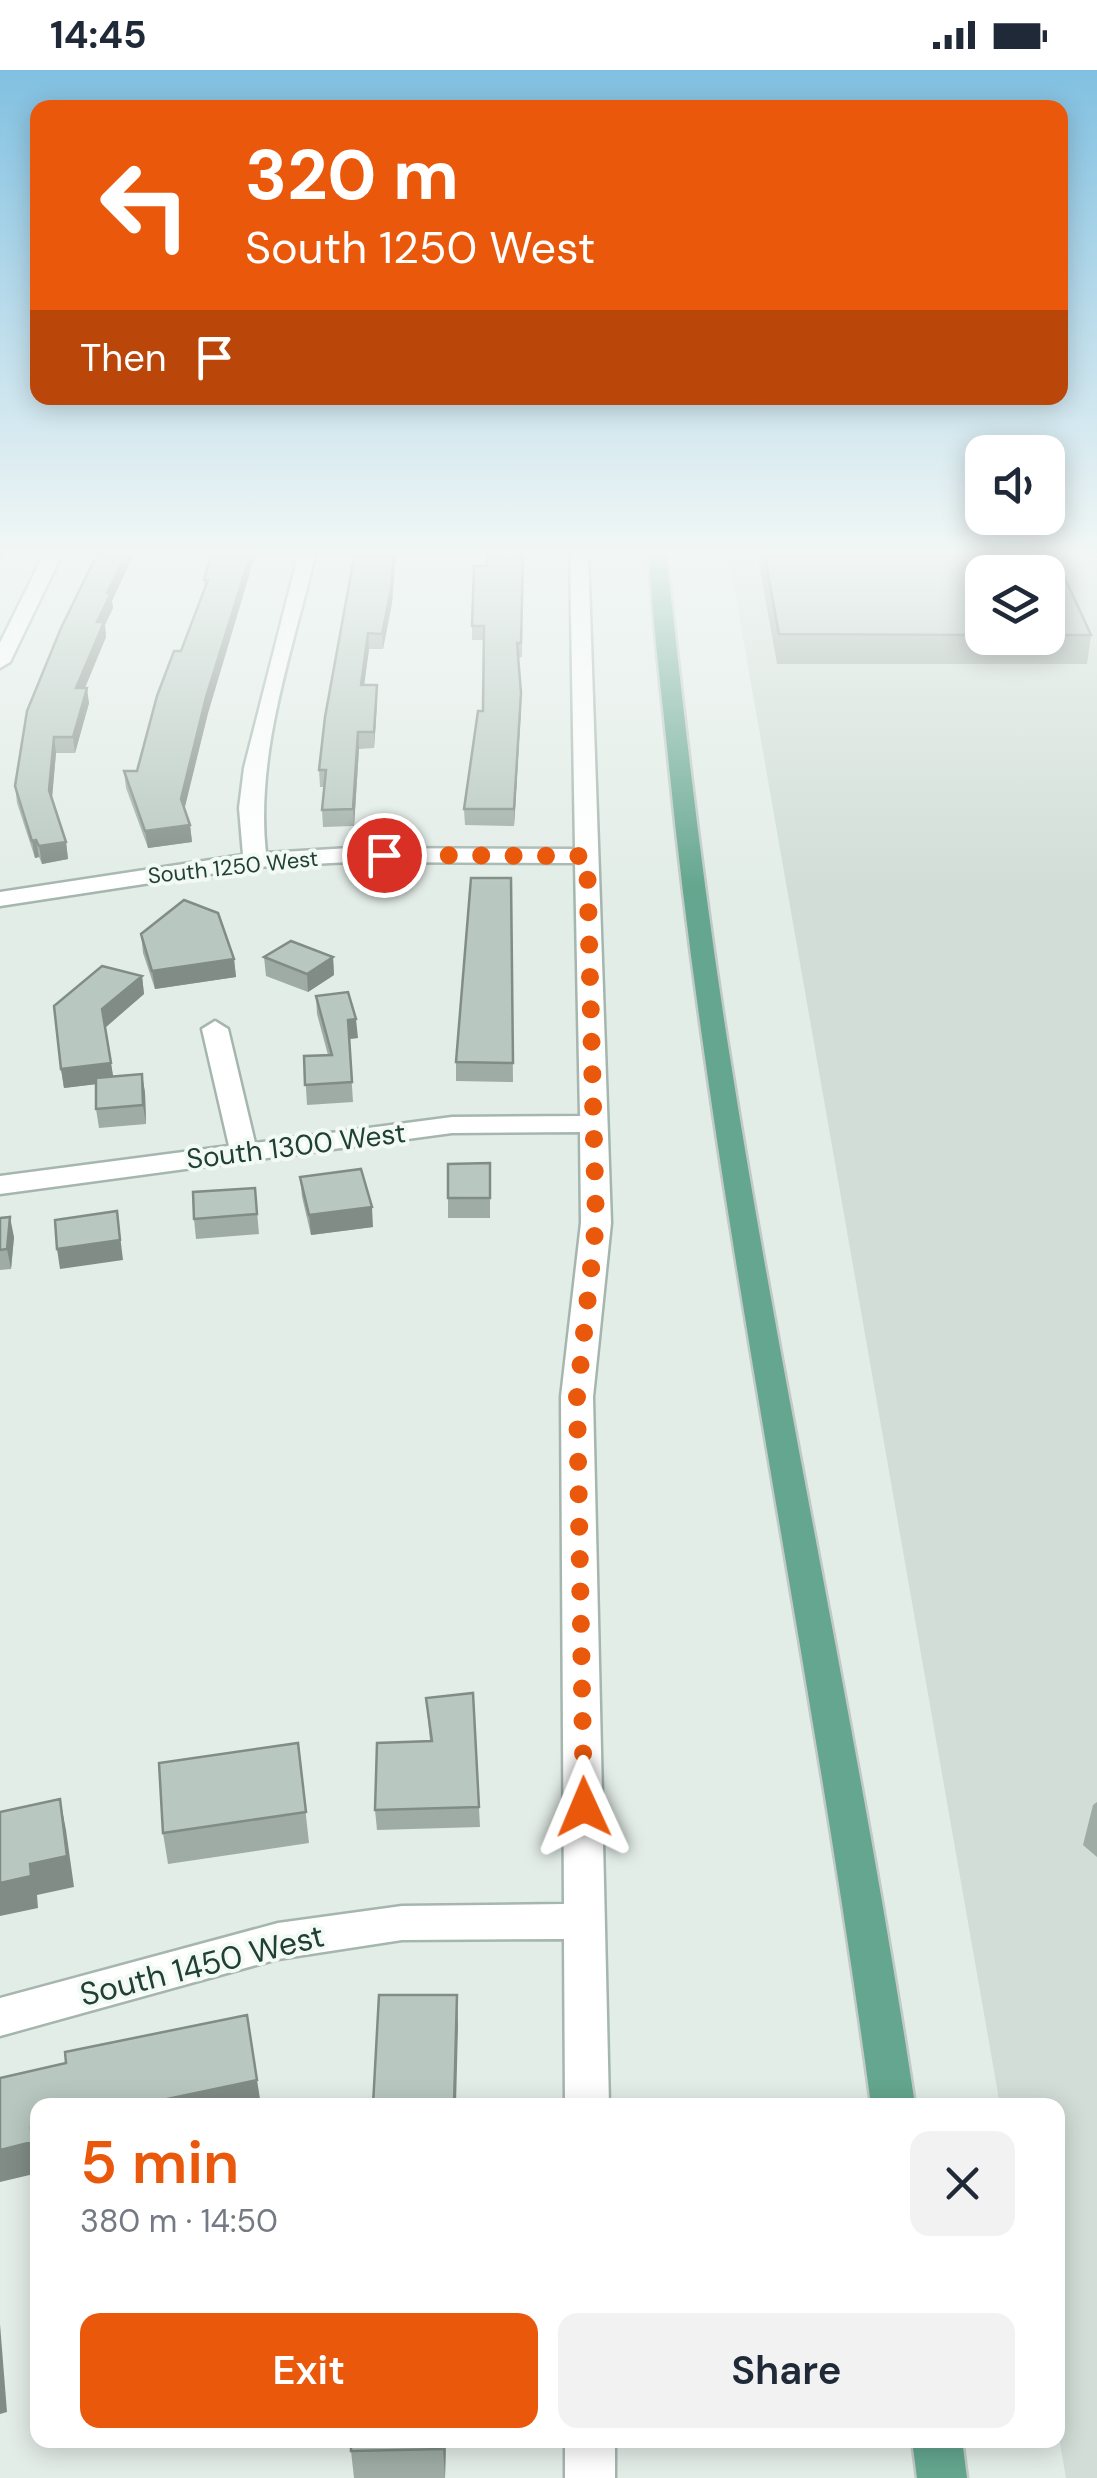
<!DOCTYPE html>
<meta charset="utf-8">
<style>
:root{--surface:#fff;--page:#f2f2f3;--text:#1f2937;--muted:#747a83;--accent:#ea580c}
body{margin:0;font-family:"DM Sans",sans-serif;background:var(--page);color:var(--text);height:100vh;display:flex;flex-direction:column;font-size:38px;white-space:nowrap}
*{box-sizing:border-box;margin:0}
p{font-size:32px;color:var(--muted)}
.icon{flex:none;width:55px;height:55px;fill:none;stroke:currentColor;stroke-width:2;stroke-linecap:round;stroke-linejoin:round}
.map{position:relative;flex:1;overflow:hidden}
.panel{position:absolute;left:30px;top:2028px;width:1035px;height:350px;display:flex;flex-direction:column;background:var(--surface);border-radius:20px;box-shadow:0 5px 25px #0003}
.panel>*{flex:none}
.top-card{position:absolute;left:30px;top:30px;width:1038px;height:305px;border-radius:20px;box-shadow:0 5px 25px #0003;background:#ea580c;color:#fff;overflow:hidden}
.tools{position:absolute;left:965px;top:365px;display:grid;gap:20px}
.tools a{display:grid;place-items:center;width:100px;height:100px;border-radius:20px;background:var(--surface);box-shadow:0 5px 25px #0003;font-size:50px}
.pin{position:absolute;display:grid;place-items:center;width:85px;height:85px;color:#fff;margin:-42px;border:5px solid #fff;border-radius:50%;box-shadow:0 2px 10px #0007}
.me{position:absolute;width:110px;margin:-55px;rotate:359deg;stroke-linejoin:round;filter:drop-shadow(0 0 8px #0008)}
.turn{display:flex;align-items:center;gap:35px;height:210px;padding:0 50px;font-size:45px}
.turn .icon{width:130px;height:130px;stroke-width:2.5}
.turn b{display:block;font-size:70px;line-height:85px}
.then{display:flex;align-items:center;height:95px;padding:0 50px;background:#0003;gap:20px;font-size:38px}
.round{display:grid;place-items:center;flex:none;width:105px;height:105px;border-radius:20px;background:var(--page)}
.head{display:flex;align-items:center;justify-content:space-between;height:170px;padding:0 50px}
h1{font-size:60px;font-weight:600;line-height:75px;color:var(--accent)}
.cta{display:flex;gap:20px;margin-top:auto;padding:20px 50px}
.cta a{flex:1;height:115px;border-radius:20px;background:var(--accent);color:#fff;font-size:40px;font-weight:600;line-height:115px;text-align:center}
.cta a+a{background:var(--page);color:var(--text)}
.status{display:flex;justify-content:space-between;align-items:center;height:70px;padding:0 50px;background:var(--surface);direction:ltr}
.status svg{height:28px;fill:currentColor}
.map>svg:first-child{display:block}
</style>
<div class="status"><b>14:45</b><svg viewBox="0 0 49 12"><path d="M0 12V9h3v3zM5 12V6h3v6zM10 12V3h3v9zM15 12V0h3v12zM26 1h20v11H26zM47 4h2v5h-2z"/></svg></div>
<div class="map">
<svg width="1097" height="2408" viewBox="0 0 1097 2408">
<rect width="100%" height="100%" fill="#e3ede8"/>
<path fill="#d1ddd6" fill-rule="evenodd" d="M 728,482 L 1097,482 L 1097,2408 L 1066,2408 L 1058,2362 L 1058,2035 L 1000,2035 ZM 982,502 L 1048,502 L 1048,568 L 982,568 Z"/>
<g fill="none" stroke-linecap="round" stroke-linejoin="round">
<defs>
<path id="minor" d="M 45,482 L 63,482 L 10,592 L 0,598 L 0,573 Z
M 299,482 L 316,482 C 293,579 255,682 266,783 L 350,778 L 575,779 L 570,482 L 588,482 L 611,1153 L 593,1327 L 609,2035 L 565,2035 L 564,1869 L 402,1870 L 278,1889 L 0,1966 L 0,1928 L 278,1853 L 402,1836 L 564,1834 L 561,1327 L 581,1153 L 580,1062 L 452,1063 L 0,1124 L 0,1106 L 229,1076 L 202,959 L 215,951 L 228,959 L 255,1073 L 452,1047 L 580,1046 L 575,793 L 350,792 L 255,797 L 0,836 L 0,822 L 243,785 L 239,738 L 244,698 Z
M 565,2370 L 615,2370 L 615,2408 L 565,2408 Z"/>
<path id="major" d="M 649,482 L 666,482 C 685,655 704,828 732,1000 C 787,1346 863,1688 915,2035 L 871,2035 C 811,1584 713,1139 668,686 C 661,618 652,549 649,482 Z
M 912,2370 L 962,2370 L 967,2408 L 917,2408 Z"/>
</defs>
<use href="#minor" stroke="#a5b6af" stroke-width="5"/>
<use href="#major" stroke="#c1cac6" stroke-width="5"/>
<use href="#minor" fill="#fff" fill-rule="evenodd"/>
<use href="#major" fill="#64a68f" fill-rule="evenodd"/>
</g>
<path fill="#9eaca5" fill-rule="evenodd" d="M 212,482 L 256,482 L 208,643 L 184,738 L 190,755 L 192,772 L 148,778 L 126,718 L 124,701 L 137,701 L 205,517 L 204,510 Z
M 355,482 L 396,482 L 392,533 L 383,579 L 369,579 L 364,615 L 377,631 L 374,678 L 359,679 L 354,756 L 323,757 L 322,740 L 324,717 L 320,717 L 319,700 Z
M 523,482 L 522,587 L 518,588 L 521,638 L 514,756 L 465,755 L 464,739 L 483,641 L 484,570 L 472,570 L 472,556 L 487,496 Z
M 757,482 L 1053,482 L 1091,565 L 1087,594 L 777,594 ZM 982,502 L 1048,502 L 1048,568 L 982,568 Z
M 112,531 L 113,538 L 105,555 L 106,567 L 85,618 L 89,633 L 75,683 L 56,683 L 52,730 L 66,772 L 68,789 L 42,794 L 39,787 L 35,788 L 17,733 L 15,716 Z
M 511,808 L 513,1012 L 456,1011 L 456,992 Z
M 141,864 L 234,889 L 236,907 L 155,919 L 143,883 Z
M 264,887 L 333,887 L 334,905 L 308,922 L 266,906 Z
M 142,906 L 144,924 L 105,957 L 113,1006 L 142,1004 L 145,1023 L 146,1054 L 99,1058 L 96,1039 L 96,1014 L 64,1018 L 61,999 Z
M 316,926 L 358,968 L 349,969 L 353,1032 L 307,1035 L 304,986 L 328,985 L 317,944 Z
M 490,1093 L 490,1148 L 448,1148 L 448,1128 Z
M 300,1107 L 373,1157 L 311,1165 L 302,1127 Z
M 255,1118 L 259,1164 L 196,1169 L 194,1149 Z
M 0,1148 L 14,1167 L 11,1199 L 0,1200 Z
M 473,1623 L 480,1757 L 377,1760 L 375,1740 L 430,1671 L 426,1628 Z
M 298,1673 L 309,1773 L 168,1794 L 163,1763 Z
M 1097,1732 L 1097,1787 L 1083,1775 L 1093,1735 Z
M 446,2370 L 445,2408 L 354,2408 L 351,2381 Z"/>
<path fill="#818c86" d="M 0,482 L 6,482 L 0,493 Z
M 127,482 L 135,482 L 112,531 L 113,538 L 105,555 L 106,567 L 78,634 L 76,618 L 107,523 Z
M 251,482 L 256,482 L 208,643 L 183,745 L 181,729 L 206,627 Z
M 394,482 L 396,482 L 392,533 L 383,579 L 382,564 Z
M 368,563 L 369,579 L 362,631 L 361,615 Z
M 377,615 L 377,631 L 374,678 L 374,662 Z
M 87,618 L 89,633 L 75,683 L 73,667 Z
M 521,623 L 521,638 L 514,756 L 514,739 Z
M 358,662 L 359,679 L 354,756 L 353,739 Z
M 54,667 L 56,683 L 51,737 L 49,720 Z
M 190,755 L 192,772 L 148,778 L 145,761 Z
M 36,770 L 39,787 L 35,788 L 32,771 Z
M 66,772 L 68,789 L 42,794 L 39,776 Z
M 333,887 L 334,905 L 308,922 L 307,904 Z
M 234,889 L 236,907 L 155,919 L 152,901 Z
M 142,906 L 144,924 L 105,958 L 102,939 Z
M 356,949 L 358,968 L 349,969 L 348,950 Z
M 111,993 L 114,1012 L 64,1018 L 61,999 Z
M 142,1004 L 145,1023 L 146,1054 L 143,1035 Z
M 372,1137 L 373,1157 L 311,1165 L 309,1145 Z
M 117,1141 L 123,1190 L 60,1199 L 57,1179 Z
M 10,1147 L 14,1167 L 11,1199 L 7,1179 Z
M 60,1729 L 66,1760 L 74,1817 L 37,1825 L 38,1838 L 0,1846 L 0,1813 L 30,1794 Z
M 457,1925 L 458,1956 L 456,2035 L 454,2035 Z
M 257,2010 L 261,2035 L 139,2035 Z
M 38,2056 L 38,2103 L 0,2112 L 0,2080 L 31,2058 Z
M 0,2254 L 7,2342 L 0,2344 Z
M 444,2370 L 446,2370 L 445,2408 L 443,2379 Z"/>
<path fill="#b8c8c0" stroke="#818c86" stroke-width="2.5" d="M 98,482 L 127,482 L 107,523 L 111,523 L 97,552 L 104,552 L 76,618 L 87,618 L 73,667 L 54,667 L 49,720 L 66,772 L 39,776 L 36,770 L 32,771 L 15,716 L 27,641 L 61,558 Z
M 212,482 L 251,482 L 206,627 L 181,729 L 190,755 L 145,761 L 124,701 L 137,701 L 157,626 L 174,581 L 181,581 L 208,510 L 204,510 Z
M 355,482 L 394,482 L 391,519 L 382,564 L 368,563 L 361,615 L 377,615 L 374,662 L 358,662 L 353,739 L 322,740 L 326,700 L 319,700 L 325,647 Z
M 487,482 L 523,482 L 521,573 L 517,573 L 521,623 L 514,739 L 464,739 L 478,641 L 483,641 L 484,556 L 472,556 L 474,496 L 487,496 Z
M 764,482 L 1053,482 L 1091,565 L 1048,565 L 1048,502 L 982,502 L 982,565 L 779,564 Z
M 471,808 L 511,808 L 513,993 L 456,992 Z
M 184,830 L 218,843 L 234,889 L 152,901 L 141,864 Z
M 291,871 L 333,887 L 307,904 L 264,887 Z
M 102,896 L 142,906 L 102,939 L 111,993 L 61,999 L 54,936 Z
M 348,922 L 356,949 L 348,950 L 352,1012 L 305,1015 L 304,986 L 332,985 L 316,926 Z
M 142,1004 L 143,1035 L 96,1039 L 96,1008 Z
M 490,1093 L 490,1128 L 448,1128 L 448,1094 Z
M 361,1099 L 372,1137 L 309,1145 L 300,1107 Z
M 255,1118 L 257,1144 L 194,1149 L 193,1122 Z
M 117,1141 L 120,1170 L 57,1179 L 55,1150 Z
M 10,1147 L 7,1179 L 0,1180 L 0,1148 Z
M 473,1623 L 479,1737 L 375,1740 L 377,1673 L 432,1671 L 426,1628 Z
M 298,1673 L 306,1742 L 163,1763 L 159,1693 Z
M 60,1729 L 67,1786 L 30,1794 L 31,1806 L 0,1813 L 0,1742 Z
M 379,1925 L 457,1925 L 454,2035 L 373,2035 Z
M 247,1945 L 257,2010 L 139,2035 L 38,2035 L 38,2056 L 31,2058 L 32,2072 L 0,2080 L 0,2008 L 66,1993 L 65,1982 Z
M 38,2213 L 38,2243 L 33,2214 Z
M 351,2370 L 444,2370 L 443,2379 L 351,2381 Z"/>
<linearGradient id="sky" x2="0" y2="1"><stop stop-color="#81c0e1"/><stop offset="0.59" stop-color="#f2f7f5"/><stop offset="1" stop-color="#f2f7f5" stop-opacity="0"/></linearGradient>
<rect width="1097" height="819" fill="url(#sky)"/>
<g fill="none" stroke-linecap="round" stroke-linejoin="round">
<path stroke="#ea580c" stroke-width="18" stroke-dasharray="0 32.4" d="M 384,785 L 587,786 L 596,1153 L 577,1327 L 584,1737"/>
</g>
<g text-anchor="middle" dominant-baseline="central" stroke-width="8" stroke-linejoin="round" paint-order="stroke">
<g font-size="22" fill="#214035" stroke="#f3faf6">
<text transform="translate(233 797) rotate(-6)">South 1250 West</text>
</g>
<g font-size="28" fill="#214035" stroke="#f3faf6">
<text transform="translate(296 1076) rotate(-7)">South 1300 West</text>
</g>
<g font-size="32" fill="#214035" stroke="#f3faf6">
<text transform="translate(202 1895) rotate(-14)">South 1450 West</text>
</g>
</g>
</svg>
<div class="tools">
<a><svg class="icon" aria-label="sound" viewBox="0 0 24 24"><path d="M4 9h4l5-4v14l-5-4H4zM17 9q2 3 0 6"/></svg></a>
<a><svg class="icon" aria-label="layers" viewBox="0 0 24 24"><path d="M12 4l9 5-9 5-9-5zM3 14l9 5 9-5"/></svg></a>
</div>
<div class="pin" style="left:384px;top:785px;background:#d93025"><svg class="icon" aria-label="arrive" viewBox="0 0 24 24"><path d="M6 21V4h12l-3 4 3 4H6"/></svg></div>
<svg class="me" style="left:584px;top:1737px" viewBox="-20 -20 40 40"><path d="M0-17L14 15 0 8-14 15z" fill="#ea580c" stroke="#fff" stroke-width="4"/></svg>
<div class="top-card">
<div class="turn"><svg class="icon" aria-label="left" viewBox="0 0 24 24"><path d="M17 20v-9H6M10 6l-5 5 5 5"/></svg><div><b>320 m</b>South 1250 West</div></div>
<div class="then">Then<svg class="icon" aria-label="arrive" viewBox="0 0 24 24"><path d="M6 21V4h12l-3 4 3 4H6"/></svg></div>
</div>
<section class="panel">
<div class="head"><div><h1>5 min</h1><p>380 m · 14:50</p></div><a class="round"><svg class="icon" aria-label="close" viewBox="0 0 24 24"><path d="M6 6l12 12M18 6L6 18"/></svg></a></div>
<div class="cta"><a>Exit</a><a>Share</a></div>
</section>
</div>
